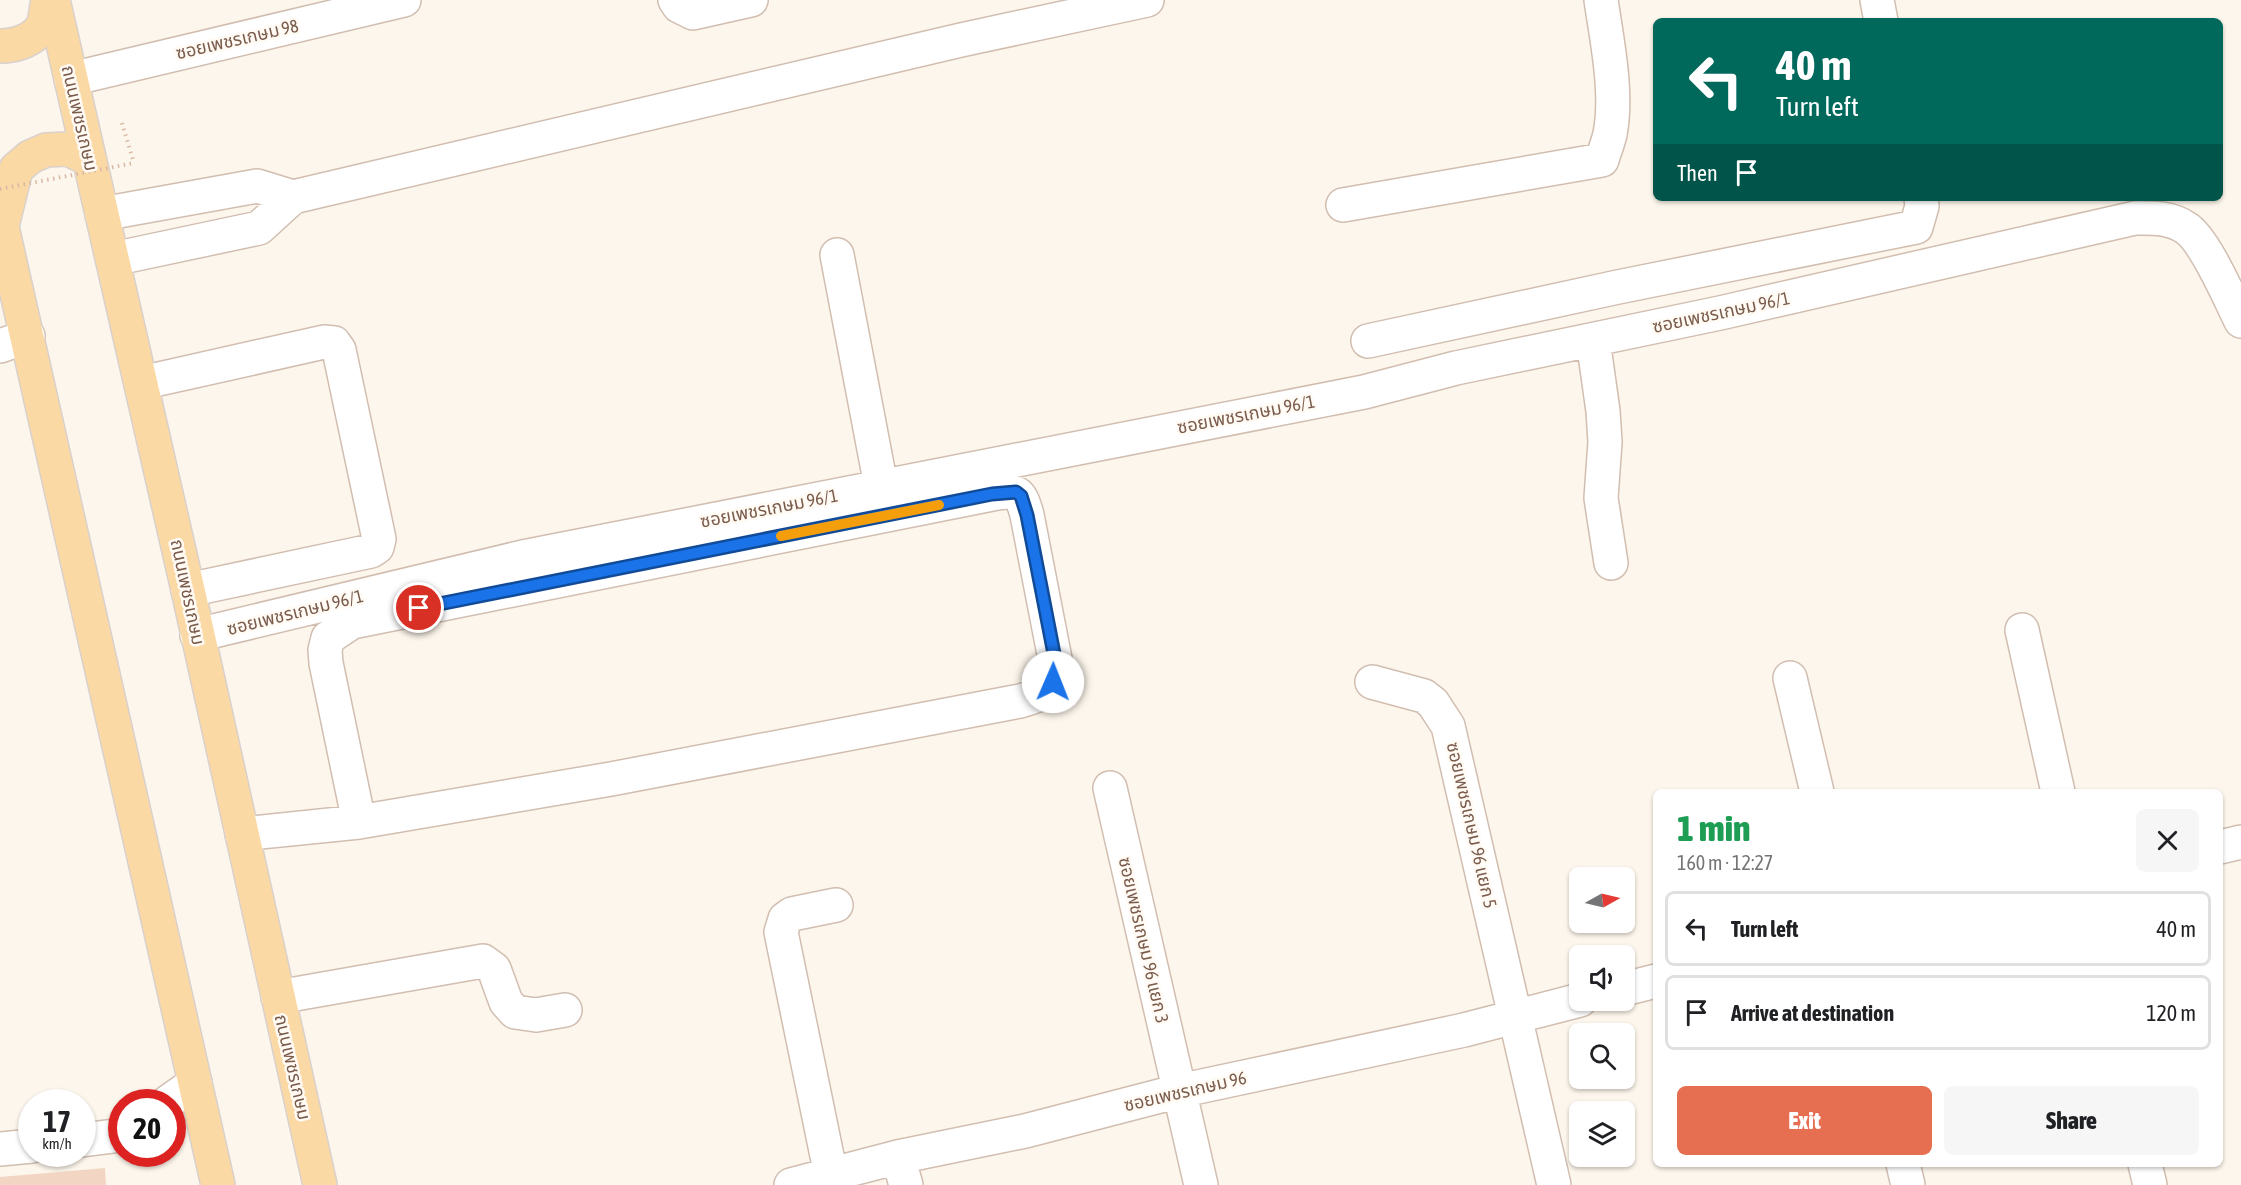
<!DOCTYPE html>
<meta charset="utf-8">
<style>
:root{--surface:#fff;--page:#f6f6f6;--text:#202124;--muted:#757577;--line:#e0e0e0;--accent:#e76f51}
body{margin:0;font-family:"Asap Condensed","Noto Sans Thai",sans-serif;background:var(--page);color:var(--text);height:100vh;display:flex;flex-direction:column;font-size:22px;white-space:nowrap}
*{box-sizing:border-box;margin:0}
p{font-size:20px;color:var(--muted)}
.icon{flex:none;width:33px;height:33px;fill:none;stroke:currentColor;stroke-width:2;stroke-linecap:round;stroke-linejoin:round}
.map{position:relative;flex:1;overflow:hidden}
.drawer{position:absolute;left:1653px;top:789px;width:570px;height:378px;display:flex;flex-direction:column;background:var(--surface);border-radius:9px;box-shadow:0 2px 4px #0004}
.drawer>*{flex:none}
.guide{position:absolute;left:1653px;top:18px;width:570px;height:183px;border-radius:9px;box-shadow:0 2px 4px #0004;background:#00695c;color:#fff;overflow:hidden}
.needle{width:39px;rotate:82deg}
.tools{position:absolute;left:1569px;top:867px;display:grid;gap:12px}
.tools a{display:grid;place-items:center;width:66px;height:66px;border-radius:9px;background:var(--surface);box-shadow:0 2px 4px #0004;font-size:30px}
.speed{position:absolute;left:18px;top:1089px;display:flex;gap:12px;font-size:30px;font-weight:700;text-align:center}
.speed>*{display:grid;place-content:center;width:78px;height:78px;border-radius:50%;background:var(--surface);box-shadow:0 2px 4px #0004;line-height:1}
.speed small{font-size:15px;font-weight:400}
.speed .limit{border:9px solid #d22;background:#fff;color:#111}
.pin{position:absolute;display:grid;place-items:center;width:51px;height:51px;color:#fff;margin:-26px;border:3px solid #fff;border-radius:50%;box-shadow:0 2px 6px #0007}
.me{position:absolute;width:66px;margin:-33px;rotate:1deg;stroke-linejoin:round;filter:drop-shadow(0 0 4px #0008)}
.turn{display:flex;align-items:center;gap:21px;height:126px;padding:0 24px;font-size:27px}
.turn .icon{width:78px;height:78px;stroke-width:2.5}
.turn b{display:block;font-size:42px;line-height:51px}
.then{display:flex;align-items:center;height:57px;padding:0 24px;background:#0003;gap:12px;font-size:22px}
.round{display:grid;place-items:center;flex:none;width:63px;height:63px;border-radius:9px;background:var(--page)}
.head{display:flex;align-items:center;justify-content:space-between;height:102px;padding:0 24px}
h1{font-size:36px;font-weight:800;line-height:45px;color:#1e9e55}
.action{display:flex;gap:12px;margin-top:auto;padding:12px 24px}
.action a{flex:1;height:69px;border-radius:9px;background:var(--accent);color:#fff;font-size:24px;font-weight:800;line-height:69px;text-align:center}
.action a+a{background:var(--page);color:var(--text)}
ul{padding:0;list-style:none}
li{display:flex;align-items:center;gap:18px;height:75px;margin:0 12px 9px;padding:0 12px;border:3px solid var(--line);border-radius:9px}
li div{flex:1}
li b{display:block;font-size:22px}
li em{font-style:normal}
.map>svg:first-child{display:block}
</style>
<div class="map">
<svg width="2241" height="1185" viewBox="0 0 2241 1185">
<rect width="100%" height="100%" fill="#fdf6ec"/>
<path fill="#f3d5c3" d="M 105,1168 L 106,1185 L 0,1185 L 0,1177 Z"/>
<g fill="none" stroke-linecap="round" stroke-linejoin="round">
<defs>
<path id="minor" d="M 675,0 L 679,6 L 693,13 L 751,0
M 1877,0 L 1881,21
M 71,79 L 404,0
M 1343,205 L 1602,160 C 1604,152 1608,143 1610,134 C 1618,93 1607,41 1601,0
M 102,214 L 257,186 L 293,197
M 837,255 L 881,486
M 113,259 L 259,228 L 293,197 L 961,40 L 1147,0
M 1593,340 L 1603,411 L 1605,442 L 1601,498 L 1611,563
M 1368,341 L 1618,287 L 1916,227 L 1922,206 L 1921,198
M 0,346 L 28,336
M 141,383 L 324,342 L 334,343 L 339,350 L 379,539 L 377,547 L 371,551 L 188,590
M 2022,630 L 2058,792
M 197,635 L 523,557 L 1364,392 L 1456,368 L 1720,313 L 2135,218 C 2153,218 2170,217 2186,228 C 2205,240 2230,299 2241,321
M 1790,678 L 1817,792
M 1372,682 L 1424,696 L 1433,703 L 1448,726 L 1554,1185
M 1110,788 L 1201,1185
M 242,834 L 359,822 L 611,779 L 1020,701 C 1047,693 1055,689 1055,659 L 1027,515 C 1020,490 1018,490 992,494 L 352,622 L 328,638 L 325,650 L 326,663 L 359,822
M 2220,847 L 2241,842
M 1624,989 L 1656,981
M 278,997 L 483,961 L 494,969 L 506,1002 L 515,1012 L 536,1015 L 565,1010
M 168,1102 L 195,1083
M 82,1140 L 122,1135
M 0,1149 L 32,1146
M 898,1157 L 906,1185
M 1903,1164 L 1908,1185
M 2145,1164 L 2150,1185
M 791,1185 L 898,1157 L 1025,1131 L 1179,1091 L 1464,1030 L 1580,1000
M 833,1185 L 781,932 L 785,919 L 792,914 L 836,905"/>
<path id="major" d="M 53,0 L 188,590 L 320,1185
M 0,46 C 16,46 35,40 43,25 C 46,18 46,8 48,0
M 0,218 L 218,1185
M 2,226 L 16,169 L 30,157 L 46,150 L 68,149 L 89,159"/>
</defs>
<use href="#minor" stroke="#d1beb0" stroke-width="36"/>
<use href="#major" stroke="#dad1cd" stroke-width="36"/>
<path stroke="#d9b8a5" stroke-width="4" stroke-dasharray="1.5 4.5" stroke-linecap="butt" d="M 122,123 L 134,163"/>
<use href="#minor" stroke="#fff" stroke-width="33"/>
<use href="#major" stroke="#fbd9a5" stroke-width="33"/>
<path stroke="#d9b8a5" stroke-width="4" stroke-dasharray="1.5 4.5" stroke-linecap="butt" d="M 0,189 L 134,163"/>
</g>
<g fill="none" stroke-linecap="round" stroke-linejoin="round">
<defs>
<path id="route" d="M 419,608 L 992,494 L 1016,492 L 1021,496 L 1027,515 L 1055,659 L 1053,682"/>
</defs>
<use href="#route" stroke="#114b97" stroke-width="15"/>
<use href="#route" stroke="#1a73e8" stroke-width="10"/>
<path stroke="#f59e0b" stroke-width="10" d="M 781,536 L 939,505"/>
</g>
<g text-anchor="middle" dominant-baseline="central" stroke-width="5" stroke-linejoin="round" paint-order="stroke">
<g font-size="18" fill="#7a5c4d" stroke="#fffaf3">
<text transform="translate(237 39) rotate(-13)">ซอยเพชรเกษม 98</text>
<text transform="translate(80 118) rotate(77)">ถนนเพชรเกษม</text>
<text transform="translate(1721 312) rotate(-12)">ซอยเพชรเกษม 96/1</text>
<text transform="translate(1246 414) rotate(-11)">ซอยเพชรเกษม 96/1</text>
<text transform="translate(769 508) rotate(-11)">ซอยเพชรเกษม 96/1</text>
<text transform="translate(188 592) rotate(78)">ถนนเพชรเกษม</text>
<text transform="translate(295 612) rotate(-14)">ซอยเพชรเกษม 96/1</text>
<text transform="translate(1472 825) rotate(77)">ซอยเพชรเกษม 96 แยก 5</text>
<text transform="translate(1144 940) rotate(77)">ซอยเพชรเกษม 96 แยก 3</text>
<text transform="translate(293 1067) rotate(77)">ถนนเพชรเกษม</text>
<text transform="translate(1185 1091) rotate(-13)">ซอยเพชรเกษม 96</text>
</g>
</g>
</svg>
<div class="tools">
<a><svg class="needle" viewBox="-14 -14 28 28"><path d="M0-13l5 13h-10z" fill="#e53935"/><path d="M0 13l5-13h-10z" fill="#757577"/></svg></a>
<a><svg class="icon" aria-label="sound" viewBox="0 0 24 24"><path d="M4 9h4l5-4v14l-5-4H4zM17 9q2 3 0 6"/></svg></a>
<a><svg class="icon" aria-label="search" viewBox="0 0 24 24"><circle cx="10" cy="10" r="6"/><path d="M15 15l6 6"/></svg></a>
<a><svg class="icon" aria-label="layers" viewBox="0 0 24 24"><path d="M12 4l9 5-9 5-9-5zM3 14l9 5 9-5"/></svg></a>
</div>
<div class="speed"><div>17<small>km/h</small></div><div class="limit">20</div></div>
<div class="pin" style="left:419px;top:608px;background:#d93025"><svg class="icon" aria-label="arrive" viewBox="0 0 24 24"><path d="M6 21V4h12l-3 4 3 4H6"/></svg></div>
<svg class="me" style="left:1053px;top:682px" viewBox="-20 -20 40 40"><circle r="19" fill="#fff"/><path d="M0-13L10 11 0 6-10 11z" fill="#1a73e8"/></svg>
<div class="guide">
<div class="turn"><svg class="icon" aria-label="left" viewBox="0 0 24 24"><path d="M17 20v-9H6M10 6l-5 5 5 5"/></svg><div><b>40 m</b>Turn left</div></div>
<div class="then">Then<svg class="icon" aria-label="arrive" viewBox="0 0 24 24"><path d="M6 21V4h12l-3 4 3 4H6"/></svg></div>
</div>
<section class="drawer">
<div class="head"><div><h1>1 min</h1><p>160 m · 12:27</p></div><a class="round"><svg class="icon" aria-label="close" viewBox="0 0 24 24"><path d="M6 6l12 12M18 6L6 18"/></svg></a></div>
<ul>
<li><svg class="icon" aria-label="left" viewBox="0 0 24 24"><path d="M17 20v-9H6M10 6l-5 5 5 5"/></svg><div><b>Turn left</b></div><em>40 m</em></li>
<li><svg class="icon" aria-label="arrive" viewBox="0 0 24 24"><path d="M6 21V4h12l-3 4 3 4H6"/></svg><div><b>Arrive at destination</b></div><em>120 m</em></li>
</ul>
<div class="action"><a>Exit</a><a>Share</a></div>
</section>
</div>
